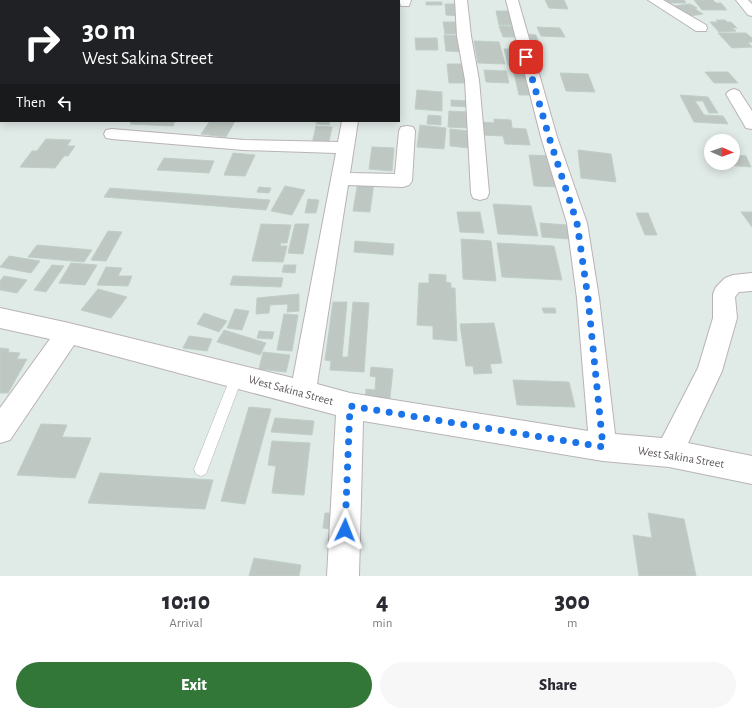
<!DOCTYPE html>
<style>
:root{--surface:#fff;--page:#f7f7f7;--text:#2b2b33;--muted:#7c7c81;--accent:#337738}
body{margin:0;font-family:"Alegreya Sans",sans-serif;background:var(--page);color:var(--text);height:100vh;display:flex;flex-direction:column;font-size:15px;white-space:nowrap}
*{box-sizing:border-box;margin:0}
p{font-size:13px;color:var(--muted)}
.icon{flex:none;width:22px;height:22px;fill:none;stroke:currentColor;stroke-width:2;stroke-linecap:round;stroke-linejoin:round}
.map{position:relative;height:576px;overflow:hidden}
.details{display:flex;flex-direction:column;background:var(--surface);flex:1}
.details>*{flex:none}
.banner{position:absolute;left:0px;top:0px;width:400px;height:122px;box-shadow:0 2px 10px #0003;background:#202124;color:#fff;overflow:hidden}
.needle{width:26px;rotate:92deg}
.tools{position:absolute;left:704px;top:134px;display:grid;gap:8px}
.tools a{display:grid;place-items:center;width:36px;height:36px;border-radius:50%;background:var(--surface);box-shadow:0 2px 10px #0003;font-size:20px}
.pin{position:absolute;display:grid;place-items:center;width:34px;height:34px;color:#fff;margin:-17px;border-radius:8px;box-shadow:0 2px 6px #0006}
.me{position:absolute;width:44px;margin:-22px;rotate:2deg;stroke-linejoin:round;filter:drop-shadow(0 0 3px #0008)}
.turn{display:flex;align-items:center;gap:14px;height:84px;padding:0 16px;font-size:18px}
.turn .icon{width:52px;height:52px;stroke-width:2.5}
.turn b{display:block;font-size:28px;line-height:34px}
.then{display:flex;align-items:center;height:38px;padding:0 16px;background:#0003;gap:8px;font-size:15px}
.eta{display:flex;justify-content:space-evenly;align-items:center;height:68px;text-align:center}
.eta b{font-size:24px;font-weight:800;line-height:28px}
.button{display:flex;gap:8px;margin-top:auto;padding:8px 16px}
.button a{flex:1;height:46px;border-radius:24px;background:var(--accent);color:#fff;font-size:16px;font-weight:800;line-height:46px;text-align:center}
.button a+a{background:var(--page);color:var(--text)}
.map>svg:first-child{display:block}
</style>
<div class="map">
<svg width="752" height="576" viewBox="0 0 752 576">
<rect width="100%" height="100%" fill="#e0eae7"/>
<path fill="#bfc7c3" stroke="#bfcec8" d="M 545,0 L 564,0 L 568,9 L 549,8 Z
M 665,0 L 684,0 L 686,3 L 667,3 Z
M 694,0 L 713,0 L 716,3 L 721,3 L 727,10 L 702,10 Z
M 426,2 L 442,2 L 442,5 L 426,5 Z
M 445,4 L 458,4 L 460,16 L 446,15 Z
M 690,4 L 697,8 L 695,9 L 703,14 L 689,16 L 674,6 Z
M 496,11 L 512,11 L 515,25 L 499,25 Z
M 716,20 L 725,20 L 727,22 L 731,22 L 737,28 L 732,28 L 736,31 L 719,32 L 710,22 L 718,22 Z
M 443,22 L 458,22 L 460,34 L 445,34 Z
M 499,26 L 514,26 L 518,37 L 503,37 Z
M 537,27 L 560,28 L 565,37 L 541,36 Z
M 718,33 L 746,33 L 752,38 L 752,42 L 748,42 L 752,47 L 732,48 Z
M 529,34 L 536,35 L 538,41 L 531,41 Z
M 444,35 L 461,36 L 464,52 L 446,51 Z
M 415,38 L 437,38 L 438,50 L 416,50 Z
M 474,41 L 499,42 L 505,64 L 478,63 Z
M 504,49 L 521,49 L 527,65 L 508,65 Z
M 447,64 L 463,64 L 466,83 L 449,83 Z
M 484,70 L 506,71 L 509,83 L 486,82 Z
M 705,72 L 728,72 L 738,83 L 714,83 Z
M 514,73 L 529,74 L 535,95 L 519,95 Z
M 560,73 L 588,74 L 595,92 L 566,91 Z
M 417,90 L 442,92 L 442,111 L 415,109 Z
M 680,95 L 708,97 L 718,113 L 709,113 L 703,101 L 695,101 L 704,115 L 723,116 L 728,124 L 694,122 Z
M 451,100 L 469,101 L 469,107 L 451,106 Z
M 449,111 L 469,112 L 470,128 L 448,127 Z
M 428,115 L 441,116 L 441,125 L 427,124 Z
M 494,119 L 511,120 L 512,128 L 526,129 L 530,145 L 505,144 L 503,136 L 483,135 L 482,122 L 494,123 Z
M 132,121 L 175,121 L 173,126 L 130,124 Z
M 210,121 L 235,121 L 226,137 L 201,134 Z
M 317,121 L 330,121 L 329,125 L 316,124 Z
M 420,125 L 446,128 L 444,149 L 417,147 Z
M 316,126 L 332,127 L 329,142 L 320,145 L 312,144 Z
M 450,129 L 469,131 L 469,148 L 450,146 Z
M 46,139 L 71,140 L 67,146 L 75,146 L 68,156 L 64,156 L 55,168 L 20,167 L 32,151 L 37,151 Z
M 372,147 L 394,148 L 392,171 L 369,169 Z
M 578,150 L 611,154 L 616,182 L 581,178 Z
M 233,153 L 255,155 L 245,176 L 224,175 Z
M 529,155 L 553,156 L 560,187 L 534,186 Z
M 733,155 L 746,156 L 751,167 L 728,165 L 726,163 L 733,163 Z
M 164,158 L 214,161 L 209,173 L 157,170 Z
M 358,181 L 374,182 L 370,212 L 353,211 Z
M 285,186 L 305,190 L 292,215 L 271,211 Z
M 259,187 L 271,188 L 269,193 L 257,192 Z
M 110,188 L 270,200 L 266,210 L 104,197 Z
M 308,199 L 319,200 L 316,213 L 305,213 Z
M 493,204 L 531,206 L 538,236 L 498,234 Z
M 457,212 L 480,212 L 484,233 L 460,232 Z
M 741,212 L 752,212 L 752,227 Z
M 636,213 L 648,213 L 657,235 L 645,235 Z
M 540,223 L 567,225 L 570,239 L 542,237 Z
M 261,224 L 291,225 L 287,243 L 281,243 L 280,246 L 287,246 L 283,262 L 252,261 Z
M 295,224 L 309,224 L 303,254 L 288,253 Z
M 108,231 L 122,232 L 106,261 L 91,260 Z
M 461,239 L 491,241 L 496,281 L 463,279 Z
M 355,241 L 394,244 L 393,255 L 354,252 Z
M 497,243 L 554,246 L 562,280 L 502,277 Z
M 37,245 L 92,250 L 84,262 L 28,257 Z
M 9,256 L 40,261 L 31,273 L 0,267 Z
M 71,263 L 97,265 L 85,285 L 59,283 Z
M 52,265 L 64,266 L 46,292 L 34,290 Z
M 284,265 L 296,265 L 295,273 L 282,272 Z
M 106,267 L 122,268 L 118,276 L 132,276 L 128,286 L 97,285 Z
M 429,274 L 446,275 L 446,282 L 451,283 L 451,288 L 455,288 L 457,341 L 433,339 L 433,326 L 417,325 L 419,283 L 429,283 Z
M 4,276 L 27,280 L 17,293 L 0,290 L 0,281 Z
M 233,276 L 283,278 L 281,287 L 230,285 Z
M 98,289 L 127,297 L 111,318 L 81,310 Z
M 299,294 L 299,311 L 287,312 L 288,304 L 270,305 L 269,313 L 256,314 L 257,298 Z
M 333,302 L 347,302 L 342,357 L 348,357 L 353,302 L 369,303 L 364,372 L 330,370 L 331,361 L 325,360 Z
M 542,308 L 555,308 L 556,313 L 544,313 Z
M 235,309 L 249,311 L 242,330 L 227,328 Z
M 204,313 L 227,321 L 219,332 L 197,324 Z
M 284,314 L 298,315 L 292,351 L 277,350 Z
M 494,323 L 502,363 L 490,364 L 492,373 L 474,374 L 473,366 L 466,366 L 460,324 Z
M 224,330 L 266,343 L 260,355 L 217,342 Z
M 259,331 L 274,332 L 272,339 L 257,338 Z
M 189,336 L 212,339 L 207,351 L 183,348 Z
M 0,348 L 9,349 L 8,352 L 20,353 L 17,359 L 27,359 L 8,393 L 0,393 Z
M 263,352 L 290,355 L 286,372 L 259,369 Z
M 371,367 L 393,369 L 389,407 L 365,405 L 366,389 L 375,390 L 376,377 L 370,376 Z
M 513,380 L 569,382 L 575,407 L 517,405 Z
M 249,407 L 271,409 L 245,504 L 221,501 Z
M 275,418 L 314,421 L 312,435 L 271,432 Z
M 41,424 L 67,425 L 62,437 L 91,438 L 75,478 L 17,475 Z
M 272,441 L 310,443 L 304,495 L 272,493 L 276,466 L 268,465 Z
M 100,473 L 213,480 L 205,509 L 88,503 Z
M 325,513 L 332,513 L 329,529 L 323,528 Z
M 648,513 L 684,519 L 696,576 L 639,576 L 633,535 L 652,538 Z
M 254,558 L 301,565 L 299,576 L 249,576 Z"/>
<g fill="none" stroke-linecap="round" stroke-linejoin="round">
<defs>
<path id="service" d="M 237,370 L 241,372 L 243,376 L 206,474 L 201,476 L 196,474 L 194,469 L 231,376 L 233,372 Z"/>
<path id="minor" d="M 355,0 L 367,0 L 367,1 L 355,1 Z
M 399,0 L 411,0 L 409,6 L 401,6 Z
M 455,0 L 467,0 L 471,36 L 479,80 L 489,193 L 487,198 L 480,200 L 473,198 L 471,193 L 465,80 L 457,36 Z
M 506,0 L 518,0 L 557,137 L 587,223 L 599,298 L 615,434 L 662,438 L 698,368 L 713,318 L 713,294 L 716,287 L 725,278 L 733,275 L 752,273 L 752,291 L 739,292 L 735,297 L 737,318 L 722,371 L 688,443 L 752,456 L 752,484 L 669,467 L 603,461 L 363,421 L 359,576 L 327,576 L 336,415 L 74,345 L 10,440 L 0,443 L 0,408 L 50,339 L 0,328 L 0,308 L 69,323 L 293,378 L 336,153 L 244,150 L 112,139 L 106,138 L 104,134 L 106,130 L 112,129 L 244,140 L 338,142 L 342,121 L 358,121 L 350,173 L 395,174 L 399,131 L 401,127 L 407,126 L 413,127 L 415,131 L 412,181 L 409,185 L 403,187 L 348,185 L 317,384 L 350,393 L 588,431 L 577,298 L 567,223 L 541,137 Z
M 648,0 L 663,0 L 706,25 L 707,28 L 706,31 L 696,31 Z
M 736,0 L 748,0 L 752,4 L 752,16 L 748,15 Z
M 734,89 L 739,91 L 752,111 L 752,129 L 746,128 L 726,94 L 729,91 Z"/>
</defs>
<use href="#service" stroke="#b9b3b6" stroke-width="1"/>
<use href="#minor" stroke="#b9b3b6" stroke-width="2"/>
<use href="#service" fill="#fff" fill-rule="evenodd"/>
<use href="#minor" fill="#fff" fill-rule="evenodd"/>
</g>
<g fill="none" stroke-linecap="round" stroke-linejoin="round">
<path stroke="#1a73e8" stroke-width="7" stroke-dasharray="0 12.6" d="M 345,530 L 350,406 L 603,447 L 588,298 L 577,223 L 549,137 L 526,57"/>
</g>
<g text-anchor="middle" dominant-baseline="central" stroke-width="3.5" stroke-linejoin="round" paint-order="stroke">
<g font-size="12" fill="#5f595c" stroke="#fff">
<text transform="translate(291 390) rotate(15)">West Sakina Street</text>
<text transform="translate(681 457) rotate(9)">West Sakina Street</text>
</g>
</g>
</svg>
<div class="tools">
<a><svg class="needle" viewBox="-14 -14 28 28"><path d="M0-13l5 13h-10z" fill="#e53935"/><path d="M0 13l5-13h-10z" fill="#7c7c81"/></svg></a>
</div>
<div class="pin" style="left:526px;top:57px;background:#d93025"><svg class="icon" aria-label="arrive" viewBox="0 0 24 24"><path d="M6 21V4h12l-3 4 3 4H6"/></svg></div>
<svg class="me" style="left:345px;top:530px" viewBox="-20 -20 40 40"><path d="M0-17L14 15 0 8-14 15z" fill="#1a73e8" stroke="#fff" stroke-width="4"/></svg>
<div class="banner">
<div class="turn"><svg class="icon" aria-label="right" viewBox="0 0 24 24"><path d="M7 20v-9h11M14 6l5 5-5 5"/></svg><div><b>30 m</b>West Sakina Street</div></div>
<div class="then">Then<svg class="icon" aria-label="left" viewBox="0 0 24 24"><path d="M17 20v-9H6M10 6l-5 5 5 5"/></svg></div>
</div>
</div>
<section class="details">
<div class="eta">
<div><b>10:10</b><p>Arrival</p></div>
<div><b>4</b><p>min</p></div>
<div><b>300</b><p>m</p></div>
</div>
<div class="button"><a>Exit</a><a>Share</a></div>
</section>
